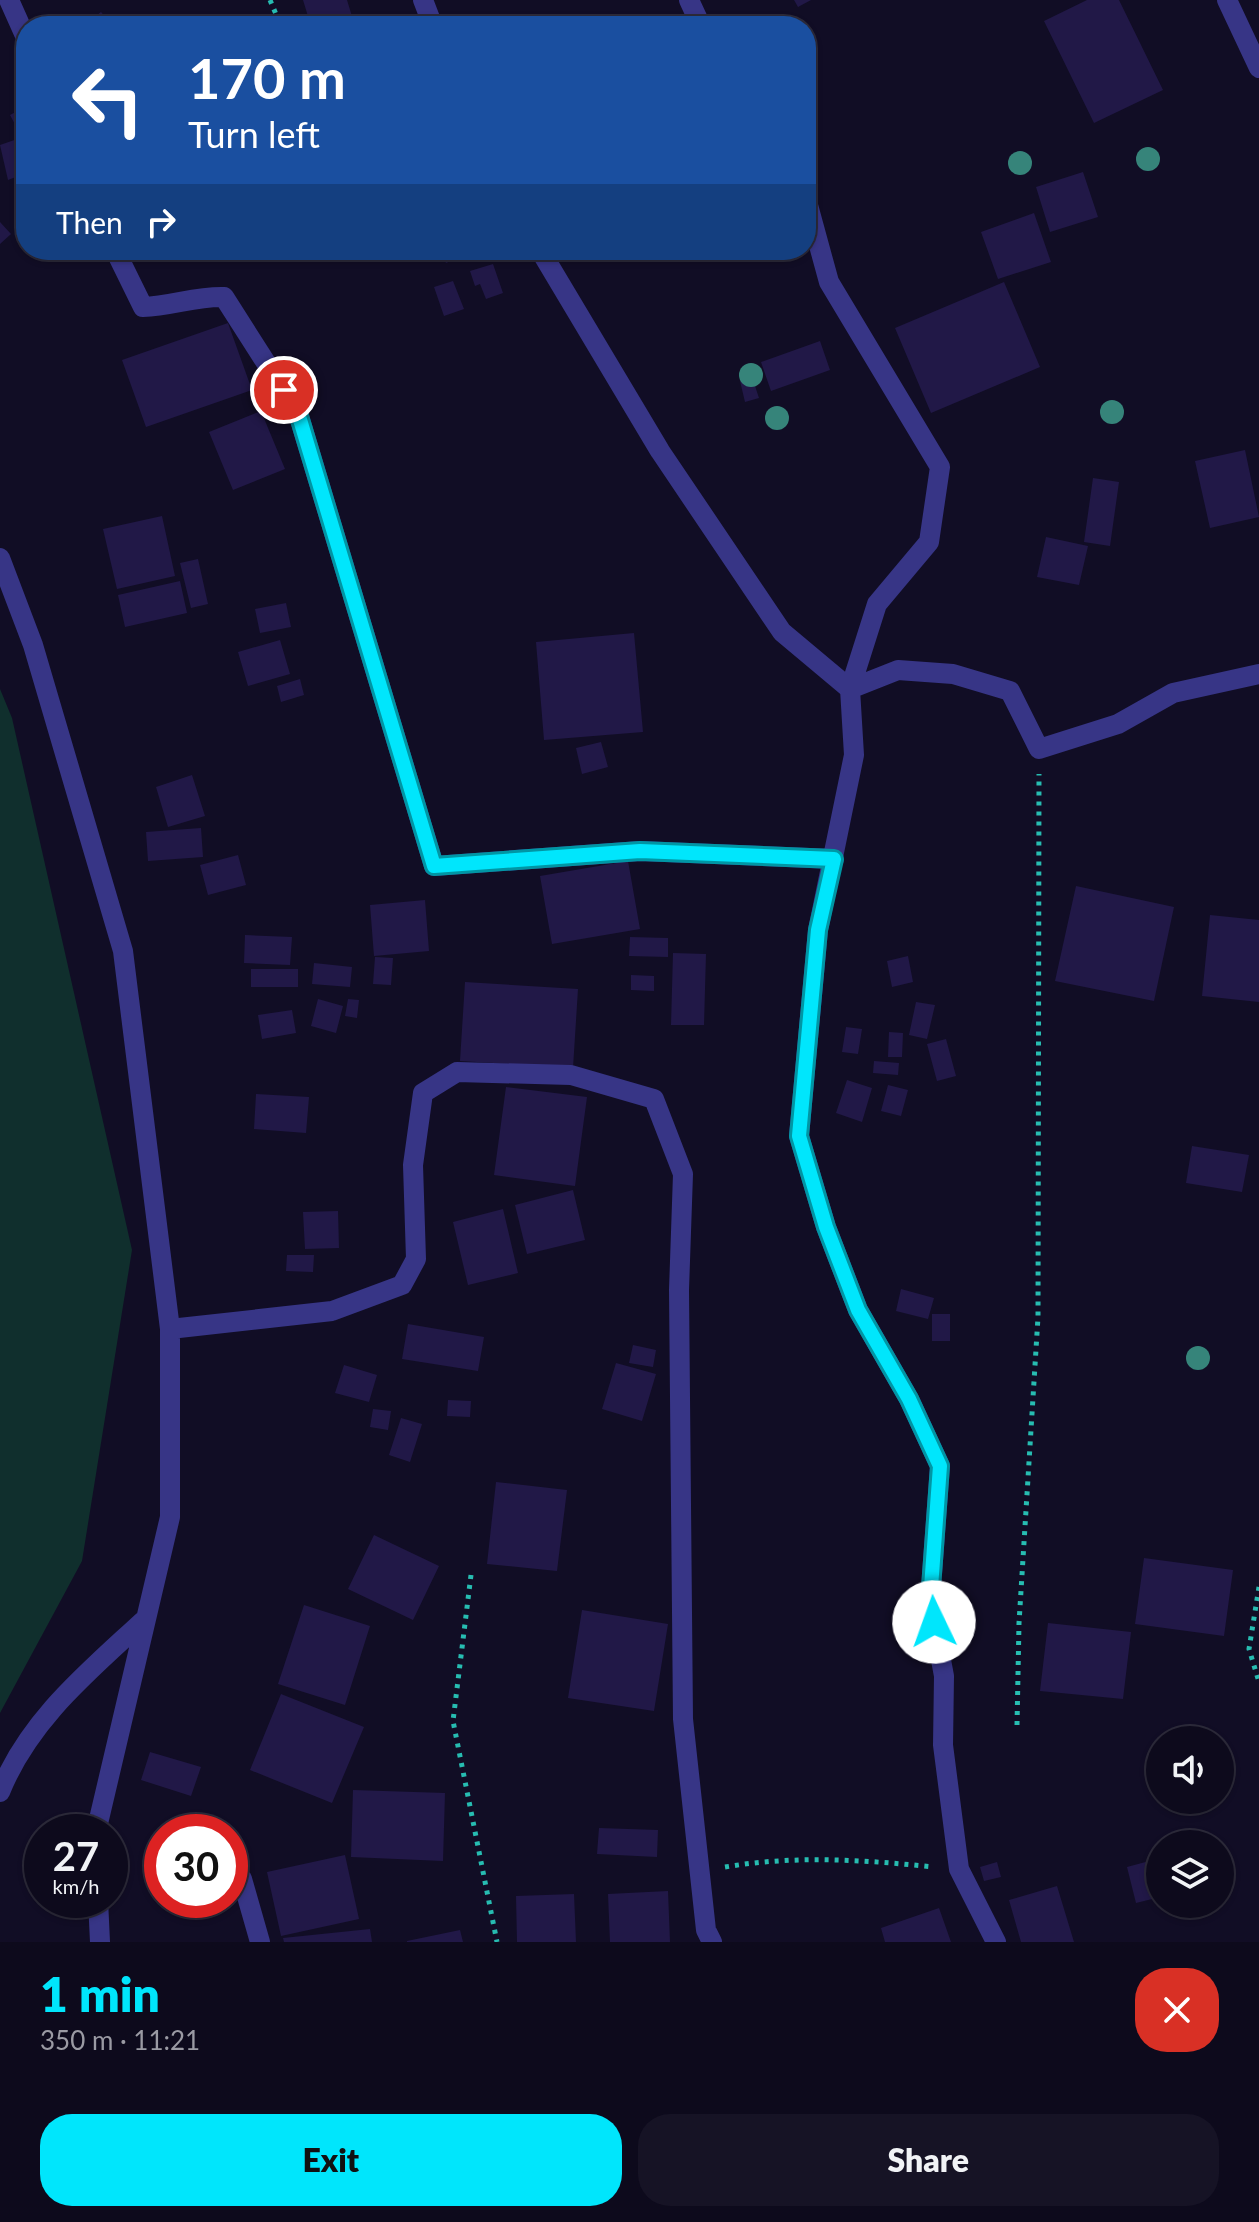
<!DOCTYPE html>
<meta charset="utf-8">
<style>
:root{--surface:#0d0a1c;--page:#161325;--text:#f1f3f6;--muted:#9a9aa3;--line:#2d2b3b;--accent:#00e6fc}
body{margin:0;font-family:Lato,sans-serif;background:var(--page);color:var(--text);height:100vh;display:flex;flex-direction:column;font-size:30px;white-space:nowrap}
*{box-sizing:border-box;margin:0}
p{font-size:26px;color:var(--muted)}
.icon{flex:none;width:44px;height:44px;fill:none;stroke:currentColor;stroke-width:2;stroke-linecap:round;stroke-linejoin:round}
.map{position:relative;height:1942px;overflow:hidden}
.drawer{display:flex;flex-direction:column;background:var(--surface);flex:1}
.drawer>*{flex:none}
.guide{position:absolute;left:16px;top:16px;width:800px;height:244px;border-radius:32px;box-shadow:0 2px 6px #0004,0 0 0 2px var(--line);background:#1a4fa0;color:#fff;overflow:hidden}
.buttons{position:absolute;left:1146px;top:1726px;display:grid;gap:16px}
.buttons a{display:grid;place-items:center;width:88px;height:88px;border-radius:50%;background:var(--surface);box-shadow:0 2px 6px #0004,0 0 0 2px var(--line);font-size:40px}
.speed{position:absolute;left:24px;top:1814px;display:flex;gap:16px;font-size:40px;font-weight:700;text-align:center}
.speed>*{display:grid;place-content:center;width:104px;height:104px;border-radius:50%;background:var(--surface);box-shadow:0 2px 6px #0004,0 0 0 2px var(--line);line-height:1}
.speed small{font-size:20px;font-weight:400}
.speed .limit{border:12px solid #d22;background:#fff;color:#111}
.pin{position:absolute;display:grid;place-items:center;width:68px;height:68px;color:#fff;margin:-34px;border:4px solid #fff;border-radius:50%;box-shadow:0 2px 8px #0007}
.me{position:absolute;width:88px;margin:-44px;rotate:357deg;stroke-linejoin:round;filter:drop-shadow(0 0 6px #0008)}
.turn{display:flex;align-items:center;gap:28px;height:168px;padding:0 40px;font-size:36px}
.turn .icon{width:104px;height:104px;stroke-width:2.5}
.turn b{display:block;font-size:56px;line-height:68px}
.then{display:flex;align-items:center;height:76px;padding:0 40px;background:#0003;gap:16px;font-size:30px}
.round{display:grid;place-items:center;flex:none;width:84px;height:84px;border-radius:32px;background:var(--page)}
.headline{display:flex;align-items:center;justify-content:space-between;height:136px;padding:0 40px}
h1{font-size:48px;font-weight:800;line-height:60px;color:var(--accent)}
.action{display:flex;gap:16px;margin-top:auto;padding:16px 40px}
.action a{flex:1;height:92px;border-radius:32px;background:var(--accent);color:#111;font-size:32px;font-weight:800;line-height:92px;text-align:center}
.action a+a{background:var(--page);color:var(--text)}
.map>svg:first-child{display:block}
</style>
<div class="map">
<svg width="1259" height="1942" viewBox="0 0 1259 1942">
<rect width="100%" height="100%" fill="#110d25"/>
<path fill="#102f2d" d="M 0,689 L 12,718 L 132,1250 L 82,1561 L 0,1713 Z"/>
<path fill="#211847" d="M 303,0 L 347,0 L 354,23 L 311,26 Z
M 794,0 L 811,0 L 798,7 Z
M 1087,0 L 1119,0 L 1163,90 L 1094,123 L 1044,21 Z
M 101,12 L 113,26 L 83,26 Z
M 25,107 L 26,126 L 18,130 L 10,115 Z
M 26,136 L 26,173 L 8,180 L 0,145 Z
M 1083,172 L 1098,217 L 1050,232 L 1036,187 Z
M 26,212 L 26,237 L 15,218 Z
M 1034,213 L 1051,262 L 998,279 L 981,232 Z
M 0,222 L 11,234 L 0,244 Z
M 440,250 L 476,250 L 446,263 Z
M 493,264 L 503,293 L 486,299 L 480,284 L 475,286 L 470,271 Z
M 453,281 L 464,309 L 444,316 L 434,287 Z
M 1004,282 L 1040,367 L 931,413 L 895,328 Z
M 228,323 L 252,390 L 146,427 L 122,360 Z
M 820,341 L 830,370 L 771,391 L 761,362 Z
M 752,377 L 759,398 L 745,402 L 740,381 Z
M 261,411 L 285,469 L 233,490 L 209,432 Z
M 1245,450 L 1259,517 L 1210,528 L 1195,461 Z
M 1093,478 L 1119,482 L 1110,546 L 1084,542 Z
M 162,516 L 175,576 L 117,589 L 103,529 Z
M 1046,537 L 1088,546 L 1079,585 L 1037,577 Z
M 198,559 L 208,604 L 191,608 L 180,563 Z
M 180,581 L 187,613 L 125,627 L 118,595 Z
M 286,603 L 291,627 L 260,633 L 255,609 Z
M 634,633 L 643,732 L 544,740 L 536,642 Z
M 280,640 L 290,674 L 248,686 L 238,652 Z
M 300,679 L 304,695 L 281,702 L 277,686 Z
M 601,742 L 608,767 L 582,774 L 576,748 Z
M 192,775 L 205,816 L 168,827 L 156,787 Z
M 201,828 L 203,857 L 148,861 L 146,832 Z
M 238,855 L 246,885 L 208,895 L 200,865 Z
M 628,861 L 640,929 L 552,944 L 540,876 Z
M 1076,886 L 1174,907 L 1154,1001 L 1055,981 Z
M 425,900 L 429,951 L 374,956 L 370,905 Z
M 1210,915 L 1259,920 L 1259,1002 L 1202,996 Z
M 245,935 L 292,937 L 290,965 L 244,963 Z
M 630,937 L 668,938 L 668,957 L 629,956 Z
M 673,953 L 706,954 L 704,1025 L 671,1025 Z
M 908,956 L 913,982 L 892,987 L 887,961 Z
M 375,957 L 393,958 L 391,985 L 373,984 Z
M 314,963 L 352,967 L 350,987 L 312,984 Z
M 251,969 L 298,969 L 298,987 L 251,987 Z
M 631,975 L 654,976 L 654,991 L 631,990 Z
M 465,982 L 578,989 L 573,1068 L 460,1061 Z
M 318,999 L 343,1006 L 336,1033 L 311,1026 Z
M 348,999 L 359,1000 L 357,1018 L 345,1016 Z
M 916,1002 L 935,1005 L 927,1039 L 909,1035 Z
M 292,1010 L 296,1033 L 262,1039 L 258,1015 Z
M 846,1027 L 862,1029 L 858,1054 L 842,1052 Z
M 889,1032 L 903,1033 L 902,1057 L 888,1057 Z
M 946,1039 L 956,1076 L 937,1081 L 927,1044 Z
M 874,1061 L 899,1063 L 898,1075 L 873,1073 Z
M 847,1080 L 872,1088 L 862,1122 L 836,1113 Z
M 888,1085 L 908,1090 L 901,1116 L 881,1111 Z
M 506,1087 L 587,1097 L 575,1186 L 494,1175 Z
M 256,1094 L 309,1097 L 306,1133 L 254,1129 Z
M 1192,1146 L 1249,1155 L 1242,1192 L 1186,1183 Z
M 573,1190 L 585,1240 L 527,1254 L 515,1205 Z
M 503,1209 L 518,1273 L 468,1285 L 453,1222 Z
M 338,1211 L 339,1248 L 305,1249 L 303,1212 Z
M 287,1255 L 314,1255 L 313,1272 L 286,1271 Z
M 901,1289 L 934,1298 L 928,1319 L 896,1311 Z
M 932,1314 L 950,1314 L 950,1341 L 932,1341 Z
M 408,1324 L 484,1337 L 478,1371 L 402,1359 Z
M 633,1345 L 656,1350 L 653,1367 L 629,1363 Z
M 616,1363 L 656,1374 L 642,1421 L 602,1409 Z
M 344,1365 L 377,1375 L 369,1402 L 335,1393 Z
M 448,1400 L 471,1401 L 470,1417 L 447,1416 Z
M 373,1409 L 391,1411 L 388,1430 L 370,1427 Z
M 401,1418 L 422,1424 L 410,1462 L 389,1455 Z
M 496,1482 L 567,1490 L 557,1571 L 487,1564 Z
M 374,1535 L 439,1566 L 413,1620 L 348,1589 Z
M 1144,1558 L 1233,1570 L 1224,1636 L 1135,1624 Z
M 304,1605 L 370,1626 L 345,1705 L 278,1684 Z
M 582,1610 L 668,1624 L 654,1711 L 568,1698 Z
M 1048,1623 L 1131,1632 L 1123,1699 L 1040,1691 Z
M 281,1694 L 364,1727 L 332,1803 L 250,1770 Z
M 150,1752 L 201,1767 L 191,1796 L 141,1780 Z
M 353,1790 L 445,1793 L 443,1861 L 351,1857 Z
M 599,1828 L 658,1830 L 657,1857 L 597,1854 Z
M 1211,1833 L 1214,1844 L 1197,1844 L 1195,1836 Z
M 345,1855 L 359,1919 L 281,1936 L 267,1872 Z
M 1153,1860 L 1160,1897 L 1136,1903 L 1127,1867 Z
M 997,1862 L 1001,1877 L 984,1881 L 980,1867 Z
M 1057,1886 L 1074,1942 L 1021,1942 L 1009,1900 Z
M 668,1891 L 670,1942 L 610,1942 L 608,1894 Z
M 574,1894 L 576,1942 L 517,1942 L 516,1896 Z
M 939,1908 L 951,1942 L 885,1942 L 881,1928 Z
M 370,1929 L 372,1942 L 284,1942 L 283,1938 Z
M 460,1930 L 463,1942 L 407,1942 L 407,1941 Z"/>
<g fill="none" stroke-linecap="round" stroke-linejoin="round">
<path stroke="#27bcb1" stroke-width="5" stroke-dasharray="4 6" stroke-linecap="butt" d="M 270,0 L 281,26
M 471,1575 L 453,1721 L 497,1942
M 1259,1587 L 1249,1649 L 1259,1682
M 1017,1725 L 1019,1623 L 1038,1317 L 1039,774
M 725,1867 C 796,1855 864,1860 934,1867"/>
<path stroke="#373586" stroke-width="20" d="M 9,0 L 26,38
M 423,0 L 433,26
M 689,0 L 701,26
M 1227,0 L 1259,68
M 806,198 L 829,282 L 940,467 L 929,542 L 877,604 L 850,689
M 115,250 L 143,307 C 172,306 196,296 224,297 L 298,413 L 434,866 L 640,851 L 834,859
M 540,250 L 660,451 L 782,632 L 850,689 L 854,755 L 818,930 L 799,1136 L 826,1227 L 858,1310 L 909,1399 L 940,1466 L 930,1601 L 944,1676 L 943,1745 L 959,1869 L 996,1942
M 0,558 L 33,645 L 123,951 L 170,1329 L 170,1517 L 96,1832
M 850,689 L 898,670 L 953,674 L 1010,691 L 1039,749 L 1118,724 L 1173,693 L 1259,674
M 170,1329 L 332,1311 L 402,1285 L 416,1259 L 413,1165 L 423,1093 L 457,1072 L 571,1075 L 654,1099 L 683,1174 L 679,1290 L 683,1719 L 706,1930 L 712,1942
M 0,1792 C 29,1720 88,1672 143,1621
M 242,1879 L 260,1942
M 98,1900 L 100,1942"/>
</g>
<g fill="#36847a">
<circle cx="1148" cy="159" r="12"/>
<circle cx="1020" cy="163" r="12"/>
<circle cx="751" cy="375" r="12"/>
<circle cx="1112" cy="412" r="12"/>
<circle cx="777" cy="418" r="12"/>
<circle cx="1198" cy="1358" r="12"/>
</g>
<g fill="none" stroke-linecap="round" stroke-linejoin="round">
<defs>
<path id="route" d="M 284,390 L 298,413 L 434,866 L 640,851 L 834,859 L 818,930 L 799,1136 L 826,1227 L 858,1310 L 909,1399 L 940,1466 L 930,1601 L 934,1622"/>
</defs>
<use href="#route" stroke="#0096a4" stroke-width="20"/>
<use href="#route" stroke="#00e6fc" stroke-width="14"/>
</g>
</svg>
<div class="buttons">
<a><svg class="icon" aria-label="sound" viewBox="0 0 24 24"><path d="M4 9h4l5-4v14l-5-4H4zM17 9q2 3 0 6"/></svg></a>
<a><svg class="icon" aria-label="layers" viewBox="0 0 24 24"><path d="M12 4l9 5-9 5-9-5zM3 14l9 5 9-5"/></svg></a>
</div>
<div class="speed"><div>27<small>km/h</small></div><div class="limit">30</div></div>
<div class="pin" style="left:284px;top:390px;background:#d93025"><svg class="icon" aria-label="arrive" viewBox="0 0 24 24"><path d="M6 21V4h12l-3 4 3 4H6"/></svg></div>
<svg class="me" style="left:934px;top:1622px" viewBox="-20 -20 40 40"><circle r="19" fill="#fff"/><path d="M0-13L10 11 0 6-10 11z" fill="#00e6fc"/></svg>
<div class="guide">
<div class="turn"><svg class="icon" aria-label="left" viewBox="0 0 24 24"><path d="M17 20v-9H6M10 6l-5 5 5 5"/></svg><div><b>170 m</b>Turn left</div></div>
<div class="then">Then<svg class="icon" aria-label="right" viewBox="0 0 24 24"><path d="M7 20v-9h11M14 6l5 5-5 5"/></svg></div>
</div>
</div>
<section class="drawer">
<div class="headline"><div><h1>1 min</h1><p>350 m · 11:21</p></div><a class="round" style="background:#d93025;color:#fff"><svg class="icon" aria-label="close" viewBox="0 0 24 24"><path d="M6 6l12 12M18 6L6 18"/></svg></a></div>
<div class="action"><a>Exit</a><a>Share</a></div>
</section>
